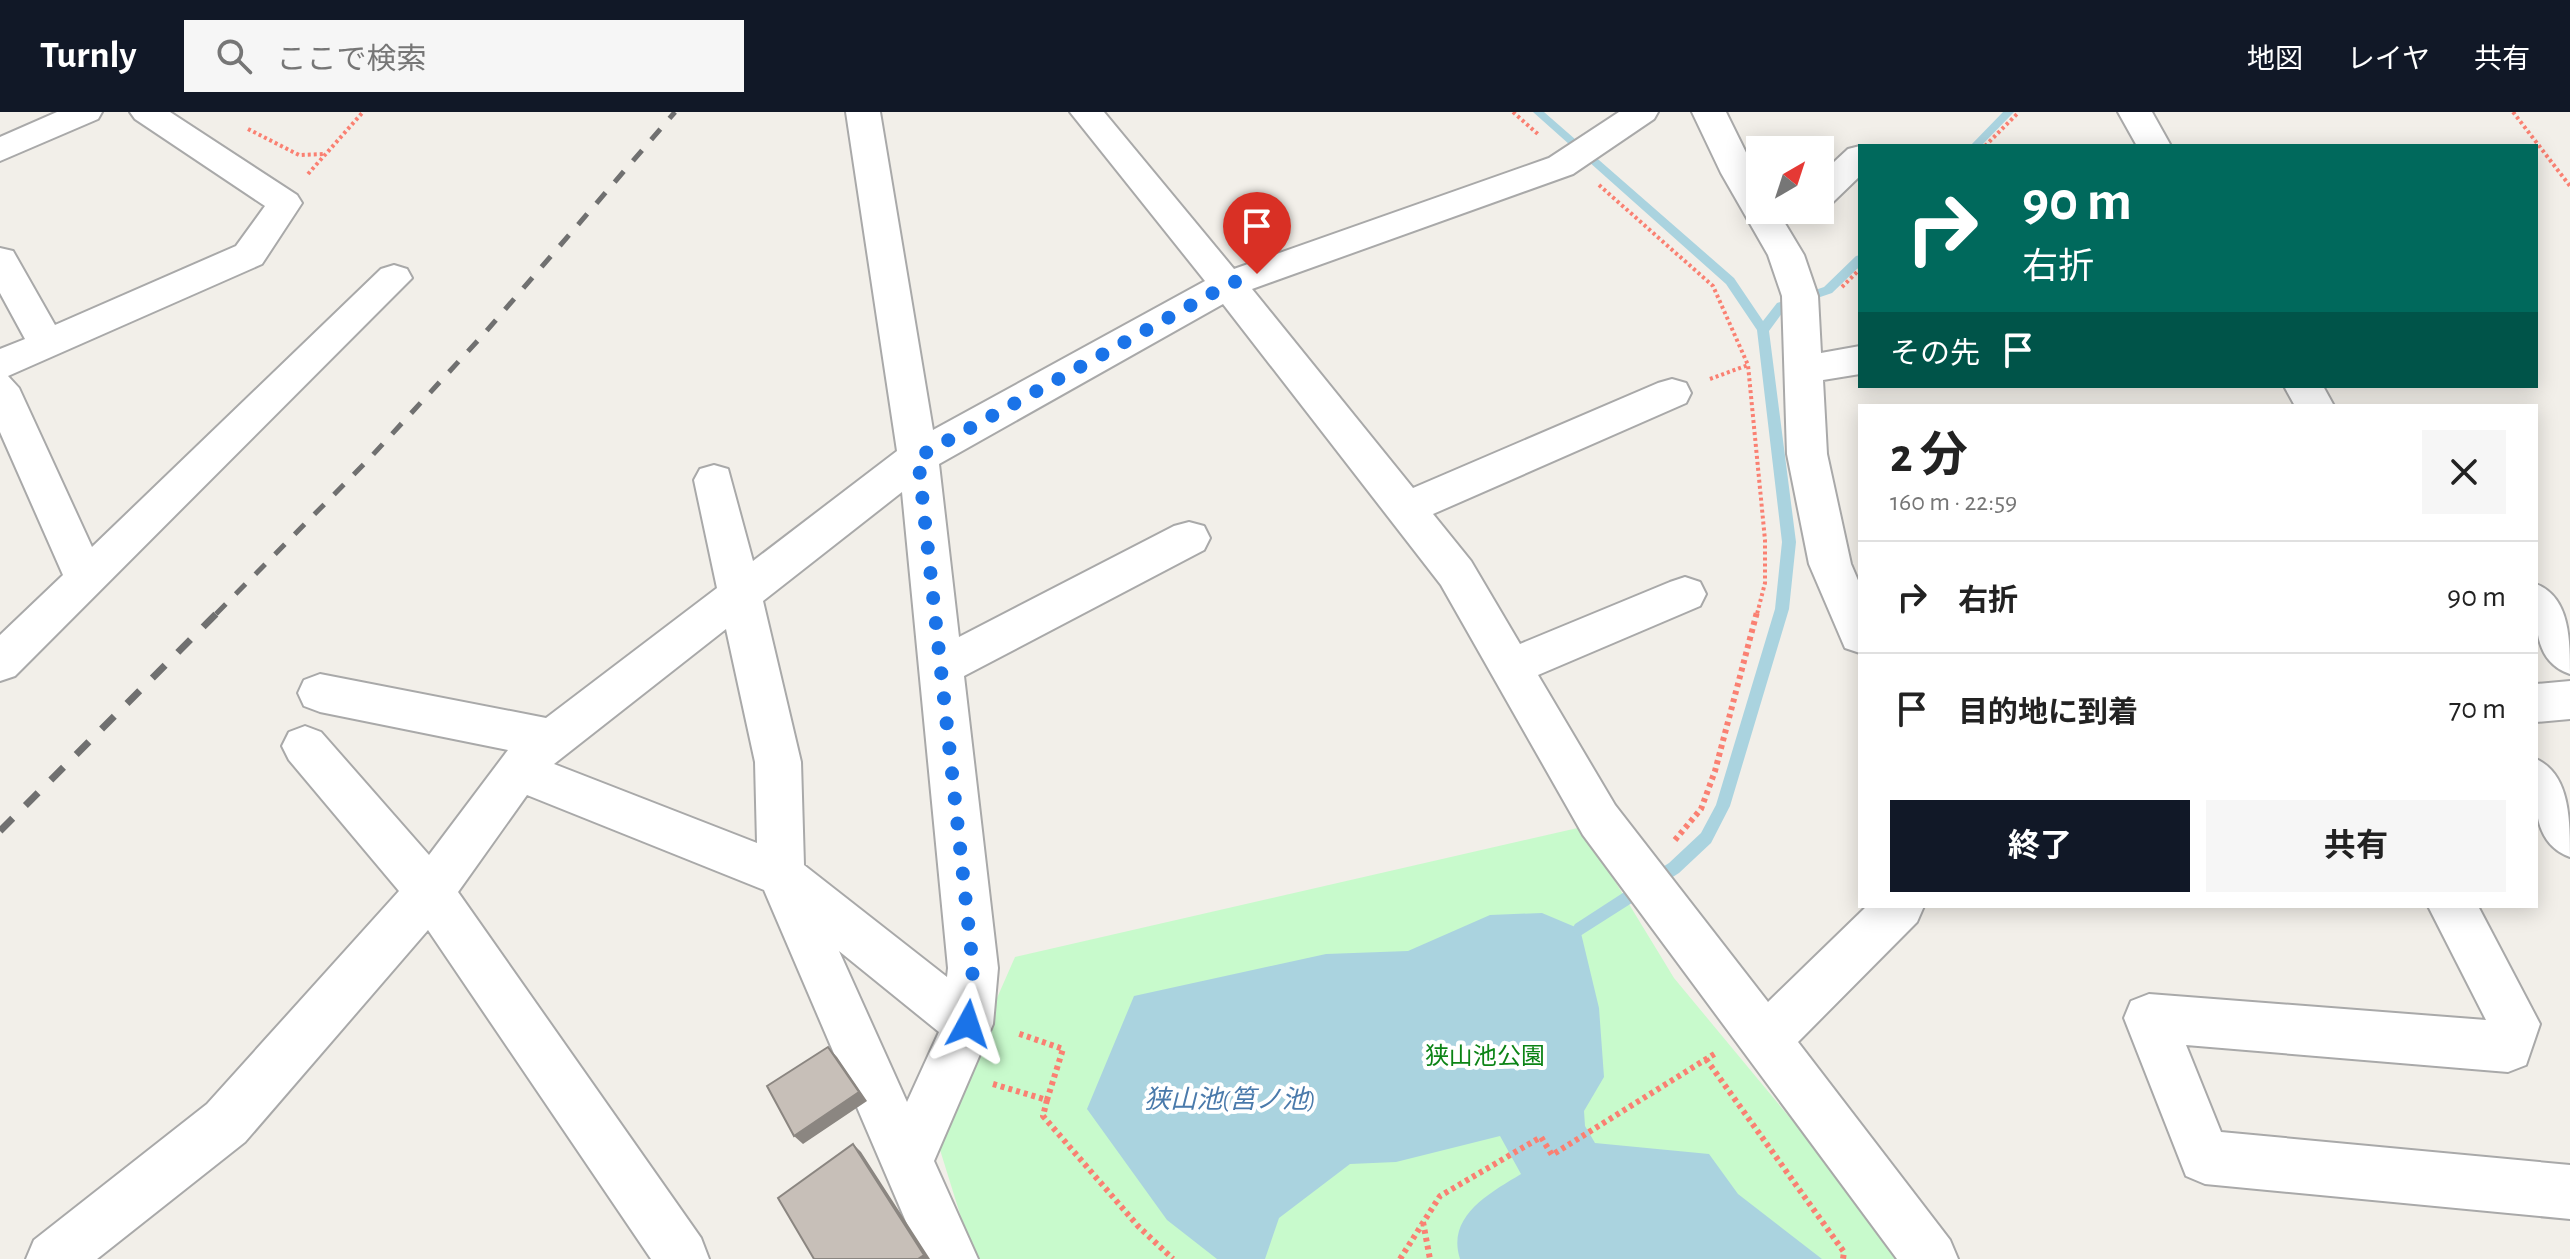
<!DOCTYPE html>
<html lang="ja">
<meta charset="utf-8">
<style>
:root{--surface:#fff;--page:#f6f6f6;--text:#222;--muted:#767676;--line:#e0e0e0;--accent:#111827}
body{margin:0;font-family:"Alegreya Sans","Noto Sans JP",sans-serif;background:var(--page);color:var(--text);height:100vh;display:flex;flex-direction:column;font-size:30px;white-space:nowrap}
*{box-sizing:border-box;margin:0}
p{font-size:26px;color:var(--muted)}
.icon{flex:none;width:44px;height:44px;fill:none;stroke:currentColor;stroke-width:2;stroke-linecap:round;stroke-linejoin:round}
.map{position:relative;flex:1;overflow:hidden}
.sheet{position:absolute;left:1858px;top:292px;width:680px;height:504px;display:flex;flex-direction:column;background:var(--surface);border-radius:0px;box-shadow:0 4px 20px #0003}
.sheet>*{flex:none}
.hud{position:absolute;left:1858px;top:32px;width:680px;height:244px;border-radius:0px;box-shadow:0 4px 20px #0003;background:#00695c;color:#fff;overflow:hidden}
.needle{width:52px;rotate:39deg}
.fabs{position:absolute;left:1746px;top:24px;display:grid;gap:16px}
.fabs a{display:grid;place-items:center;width:88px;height:88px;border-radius:0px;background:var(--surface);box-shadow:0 4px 20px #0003;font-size:40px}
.pin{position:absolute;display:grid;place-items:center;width:68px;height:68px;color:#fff;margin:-82px -34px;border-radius:50% 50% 50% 0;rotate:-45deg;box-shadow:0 0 8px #0007}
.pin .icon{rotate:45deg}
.me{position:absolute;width:88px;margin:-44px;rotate:5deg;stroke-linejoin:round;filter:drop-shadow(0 0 6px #0008)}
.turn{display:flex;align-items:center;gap:28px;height:168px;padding:0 32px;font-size:36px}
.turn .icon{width:104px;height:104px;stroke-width:2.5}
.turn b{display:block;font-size:56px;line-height:68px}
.then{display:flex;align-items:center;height:76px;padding:0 32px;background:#0003;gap:16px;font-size:30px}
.round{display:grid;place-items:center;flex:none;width:84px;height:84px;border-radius:0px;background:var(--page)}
.overview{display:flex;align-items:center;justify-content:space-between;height:136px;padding:0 32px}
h1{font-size:48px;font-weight:700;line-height:60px}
.primary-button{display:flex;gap:16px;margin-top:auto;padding:16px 32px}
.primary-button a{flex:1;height:92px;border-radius:0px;background:var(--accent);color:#fff;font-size:32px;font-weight:700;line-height:92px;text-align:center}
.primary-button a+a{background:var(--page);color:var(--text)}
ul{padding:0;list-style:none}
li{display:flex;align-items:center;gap:24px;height:112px;padding:0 32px;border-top:2px solid var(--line)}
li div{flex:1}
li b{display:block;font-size:30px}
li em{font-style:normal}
header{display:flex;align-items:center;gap:48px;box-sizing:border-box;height:112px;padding:0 40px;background:var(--accent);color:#fff}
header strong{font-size:38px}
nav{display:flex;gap:44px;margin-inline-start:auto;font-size:28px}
.search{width:560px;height:72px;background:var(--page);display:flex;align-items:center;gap:20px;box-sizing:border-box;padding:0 28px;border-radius:0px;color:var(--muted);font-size:30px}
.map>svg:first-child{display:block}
</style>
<header>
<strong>Turnly</strong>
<div class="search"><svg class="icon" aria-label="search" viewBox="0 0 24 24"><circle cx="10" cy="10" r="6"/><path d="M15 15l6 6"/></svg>ここで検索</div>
<nav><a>地図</a><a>レイヤ</a><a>共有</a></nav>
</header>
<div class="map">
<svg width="2570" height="1147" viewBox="0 0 2570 1147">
<rect width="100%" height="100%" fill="#f2efe9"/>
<path fill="#c8facc" d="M 1582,715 L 1674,866 L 1907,1147 L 974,1147 L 936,1025 L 1015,845 Z"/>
<path fill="#aad3df" d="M 1542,801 L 1580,817 L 1599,896 L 1604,965 L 1584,999 L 1585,1014 L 1595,1031 L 1709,1042 L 1738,1082 L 1822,1147 L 1460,1147 C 1446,1104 1490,1081 1521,1062 L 1500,1024 L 1396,1050 L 1350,1052 L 1279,1106 L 1265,1147 L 1217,1147 L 1167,1108 L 1087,997 L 1134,884 L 1326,842 L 1408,839 L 1490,803 Z"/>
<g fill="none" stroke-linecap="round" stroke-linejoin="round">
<path fill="#aad3df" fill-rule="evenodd" d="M 1533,0 L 1544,0 L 1734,166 L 1763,209 L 1777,191 L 1824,175 L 1856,144 L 1860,143 L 1860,154 L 1832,181 L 1785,197 L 1769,219 L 1796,430 L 1789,497 L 1730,694 L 1711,731 L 1679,761 L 1580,824 L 1575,822 L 1572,817 L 1575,812 L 1669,751 L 1701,721 L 1716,693 L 1775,497 L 1782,430 L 1757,218 L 1726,172 Z
M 2003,0 L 2014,0 L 1981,34 L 1970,34 Z"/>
<defs>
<path id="minor" d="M 57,0 L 102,0 L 98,7 L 0,49 L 0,25 Z
M 130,0 L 170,0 L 297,83 L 302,91 L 262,152 L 8,264 L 19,276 L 92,435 L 381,157 L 394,153 L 407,157 L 412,166 L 15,564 L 0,569 L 0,523 L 63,463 L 0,320 L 0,237 L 25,227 L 0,181 L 0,136 L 13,139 L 55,213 L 236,134 L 265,94 L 135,7 Z
M 846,0 L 880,0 L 933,318 L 1205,169 L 1070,0 L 1104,0 L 1234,157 L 1549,46 L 1619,0 L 1658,0 L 1654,7 L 1573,62 L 1252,177 L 1413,376 L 1658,271 L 1672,267 L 1686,271 L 1691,281 L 1686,291 L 1433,402 L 1471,449 L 1520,532 L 1670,470 L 1685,465 L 1700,470 L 1706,482 L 1700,494 L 1538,563 L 1615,693 L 1768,890 L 1867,794 L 1924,794 L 1917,810 L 1798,930 L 1950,1128 L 1958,1147 L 1897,1147 L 1583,723 L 1441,473 L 1223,192 L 939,352 L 959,525 L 1174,414 L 1189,410 L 1204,414 L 1210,426 L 1204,438 L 964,564 L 998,856 L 993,912 L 934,1049 L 978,1147 L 922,1147 L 764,778 L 527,683 L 458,780 L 701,1126 L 709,1147 L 651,1147 L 428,818 L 245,1030 L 97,1147 L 26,1147 L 34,1128 L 207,992 L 399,779 L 289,648 L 282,634 L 289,620 L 305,614 L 321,620 L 429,743 L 508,638 L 320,600 L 304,594 L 298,581 L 304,568 L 320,562 L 546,606 L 717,476 L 694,368 L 700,357 L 714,353 L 728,357 L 753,449 L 897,339 ZM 902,380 L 948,856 L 947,865 L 804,753 L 801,650 L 763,489 ZM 726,517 L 755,650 L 757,731 L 554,652 ZM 839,839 L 939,920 L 907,990 Z
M 1692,0 L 1726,0 L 1760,69 L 1760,98 L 1777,98 L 1804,143 L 1818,184 L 1821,241 L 1860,234 L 1860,262 L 1823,268 L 1827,342 L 1851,452 L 1860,473 L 1860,541 L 1845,536 L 1809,452 L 1787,342 L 1782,184 L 1768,143 L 1721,61 Z
M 2118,0 L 2152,0 L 2171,34 L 2137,34 Z
M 1860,34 L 1860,64 L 1832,91 L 1820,95 L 1820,63 L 1848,37 Z
M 2284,274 L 2323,274 L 2334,294 L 2295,294 Z
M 2536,472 C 2570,485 2570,528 2570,562 C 2531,549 2536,506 2536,472 Z
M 2570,569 L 2570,607 L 2536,610 L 2536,572 Z
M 2536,647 C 2570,662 2570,708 2570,745 C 2529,730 2536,684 2536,647 Z
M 2428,794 L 2478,794 L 2540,912 L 2526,953 L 2508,960 L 2186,933 L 2221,1020 L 2570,1053 L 2570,1107 L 2205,1072 L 2186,1064 L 2124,906 L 2131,889 L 2149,882 L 2486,908 Z"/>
</defs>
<use href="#minor" stroke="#a9a9a9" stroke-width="4"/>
<path stroke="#fa8072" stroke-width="4" stroke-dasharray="3 3" stroke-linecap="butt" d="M 1513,0 L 1539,23
M 2513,0 L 2570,74
M 248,17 L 299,43 L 324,42
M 1985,34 L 2019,0
M 308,62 L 363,0
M 1599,73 L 1713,174 L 1748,253 L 1765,428 L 1765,471 L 1757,502
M 1842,175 L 1860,157
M 1710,267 L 1748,253"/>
<path stroke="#fa8072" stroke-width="6" stroke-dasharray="4 4" stroke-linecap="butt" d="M 1675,728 L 1701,697 L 1715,659 L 1757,500
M 1706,947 L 1844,1140 L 1843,1147
M 993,972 L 1047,988 L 1063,937 L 1017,921
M 1047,988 L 1043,1004 L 1138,1114 L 1173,1147
M 1423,1110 L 1430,1147
M 1400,1147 L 1440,1084 L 1541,1025 L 1552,1043 L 1716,941"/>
<use href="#minor" fill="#fff" fill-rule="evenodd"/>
<path stroke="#707070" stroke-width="5" stroke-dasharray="14 14" stroke-linecap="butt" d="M 216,502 L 369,347 L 483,223 L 675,0"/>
<path stroke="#707070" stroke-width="7" stroke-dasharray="18 18" stroke-linecap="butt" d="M 0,719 L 218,500"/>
</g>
<path fill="#8b8681" d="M 828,935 L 837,945 L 867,989 L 803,1032 L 794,1024 Z
M 853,1032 L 861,1040 L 930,1147 L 918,1147 Z"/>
<path fill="#c7bfb8" stroke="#8b8681" stroke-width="2" d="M 828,935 L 859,980 L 794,1024 L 767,974 Z
M 853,1032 L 924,1143 L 918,1147 L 814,1147 L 778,1086 Z"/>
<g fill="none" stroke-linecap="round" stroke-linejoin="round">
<path stroke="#1a73e8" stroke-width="14" stroke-dasharray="0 25.2" d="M 968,912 L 973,856 L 918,345 L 1229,172 L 1257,162"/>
</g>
<g text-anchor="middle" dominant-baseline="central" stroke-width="8" stroke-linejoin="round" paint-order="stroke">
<g font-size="24" fill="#0c8416" stroke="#fff">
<text x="1485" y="945">狭山池公園</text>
</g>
<g font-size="26" font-style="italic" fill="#4a7aab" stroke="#fff">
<text x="1230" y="988">狭山池(筥ノ池)</text>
</g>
</g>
</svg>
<div class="fabs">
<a><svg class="needle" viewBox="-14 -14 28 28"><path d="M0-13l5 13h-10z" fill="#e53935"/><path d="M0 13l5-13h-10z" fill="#767676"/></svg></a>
</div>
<div class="pin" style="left:1257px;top:162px;background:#d93025"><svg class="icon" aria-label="arrive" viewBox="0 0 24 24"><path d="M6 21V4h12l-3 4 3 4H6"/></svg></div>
<svg class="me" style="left:968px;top:912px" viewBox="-20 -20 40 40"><path d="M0-17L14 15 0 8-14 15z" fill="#1a73e8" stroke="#fff" stroke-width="4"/></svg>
<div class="hud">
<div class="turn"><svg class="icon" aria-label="right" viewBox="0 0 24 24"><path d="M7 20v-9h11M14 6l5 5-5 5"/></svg><div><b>90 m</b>右折</div></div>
<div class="then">その先<svg class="icon" aria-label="arrive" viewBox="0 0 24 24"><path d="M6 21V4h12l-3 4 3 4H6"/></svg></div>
</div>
<section class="sheet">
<div class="overview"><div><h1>2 分</h1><p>160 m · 22:59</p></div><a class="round"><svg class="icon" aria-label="close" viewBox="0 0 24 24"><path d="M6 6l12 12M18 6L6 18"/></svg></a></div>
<ul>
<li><svg class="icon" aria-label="right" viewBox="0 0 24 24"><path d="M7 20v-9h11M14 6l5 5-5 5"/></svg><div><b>右折</b></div><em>90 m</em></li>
<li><svg class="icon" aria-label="arrive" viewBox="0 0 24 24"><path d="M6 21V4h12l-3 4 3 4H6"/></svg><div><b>目的地に到着</b></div><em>70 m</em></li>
</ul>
<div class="primary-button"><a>終了</a><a>共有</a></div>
</section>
</div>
